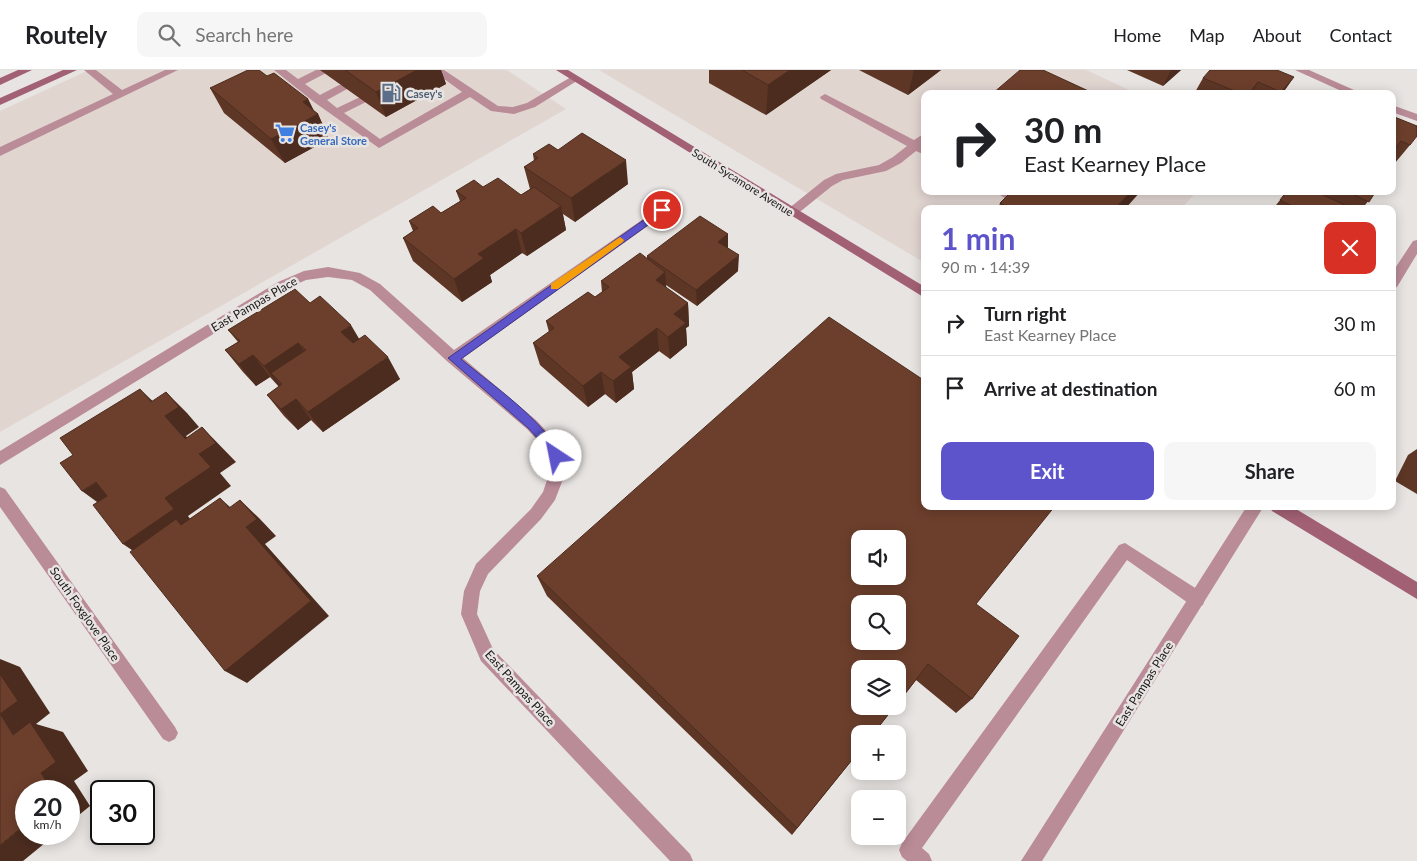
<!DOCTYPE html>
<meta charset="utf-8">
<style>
:root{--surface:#fff;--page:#f6f6f6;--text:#202124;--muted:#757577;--line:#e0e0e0;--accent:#5d54cc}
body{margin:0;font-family:Lato,sans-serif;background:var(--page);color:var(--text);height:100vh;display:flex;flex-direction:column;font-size:19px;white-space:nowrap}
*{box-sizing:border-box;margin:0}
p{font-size:16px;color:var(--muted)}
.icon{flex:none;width:28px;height:28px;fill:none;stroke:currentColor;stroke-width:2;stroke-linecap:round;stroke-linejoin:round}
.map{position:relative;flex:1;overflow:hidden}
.sheet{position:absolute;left:921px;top:135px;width:475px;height:305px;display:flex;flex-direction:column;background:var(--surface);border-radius:10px;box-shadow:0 2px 12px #0003}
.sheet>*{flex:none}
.top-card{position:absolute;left:921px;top:20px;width:475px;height:105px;border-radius:10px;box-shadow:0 2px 12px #0003;background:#fff;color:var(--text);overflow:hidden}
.buttons{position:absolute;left:851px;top:460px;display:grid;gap:10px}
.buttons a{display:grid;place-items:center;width:55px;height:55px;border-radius:10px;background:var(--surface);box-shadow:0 2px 12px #0003;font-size:25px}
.speed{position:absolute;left:15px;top:710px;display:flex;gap:10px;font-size:25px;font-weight:700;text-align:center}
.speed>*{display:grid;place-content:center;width:65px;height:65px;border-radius:50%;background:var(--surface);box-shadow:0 2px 12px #0003;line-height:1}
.speed small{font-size:12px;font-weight:400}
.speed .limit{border:2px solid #111;border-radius:8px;background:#fff;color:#111}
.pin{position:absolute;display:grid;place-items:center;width:42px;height:42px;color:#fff;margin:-21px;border:2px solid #fff;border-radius:50%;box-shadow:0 1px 5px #0007}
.me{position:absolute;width:55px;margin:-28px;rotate:326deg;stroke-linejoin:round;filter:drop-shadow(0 0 4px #0008)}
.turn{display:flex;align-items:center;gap:18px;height:105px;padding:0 20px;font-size:22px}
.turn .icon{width:65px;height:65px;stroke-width:2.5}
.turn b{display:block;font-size:35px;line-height:42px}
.round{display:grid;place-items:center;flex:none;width:52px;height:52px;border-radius:10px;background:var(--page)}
.overview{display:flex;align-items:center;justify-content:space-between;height:85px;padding:0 20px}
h1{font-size:30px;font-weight:700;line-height:38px;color:var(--accent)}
.button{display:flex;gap:10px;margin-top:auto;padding:10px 20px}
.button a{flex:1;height:58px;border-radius:10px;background:var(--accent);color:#fff;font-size:20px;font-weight:700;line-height:58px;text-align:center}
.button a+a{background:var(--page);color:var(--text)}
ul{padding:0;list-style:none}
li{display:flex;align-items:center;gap:15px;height:65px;padding:0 20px;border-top:1px solid var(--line)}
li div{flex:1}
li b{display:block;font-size:19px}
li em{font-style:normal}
header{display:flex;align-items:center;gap:30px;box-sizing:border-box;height:70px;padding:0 25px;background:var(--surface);border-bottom:1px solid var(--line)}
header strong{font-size:24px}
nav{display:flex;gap:28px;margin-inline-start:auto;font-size:18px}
.search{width:350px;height:45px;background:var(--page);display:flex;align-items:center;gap:12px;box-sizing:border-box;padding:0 18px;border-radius:10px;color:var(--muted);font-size:19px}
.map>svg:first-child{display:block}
</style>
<header>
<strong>Routely</strong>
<div class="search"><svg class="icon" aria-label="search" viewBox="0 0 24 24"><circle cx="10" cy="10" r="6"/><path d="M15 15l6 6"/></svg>Search here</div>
<nav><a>Home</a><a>Map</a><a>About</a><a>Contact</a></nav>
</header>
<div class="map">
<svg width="1417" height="791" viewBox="0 0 1417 791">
<rect width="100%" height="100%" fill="#e8e4e2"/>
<path fill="#e1d5d0" d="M 89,0 L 507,0 L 566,39 L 0,362 L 0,41 Z
M 599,0 L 1086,0 L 1138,24 L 925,24 L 925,121 L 1197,121 L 1181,139 L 925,139 L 925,193 Z"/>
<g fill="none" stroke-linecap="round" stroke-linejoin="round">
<path fill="#ba8c98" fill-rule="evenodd" d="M 84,0 L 96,0 L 122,20 L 165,0 L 178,0 L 0,86 L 0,77 L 113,24 Z
M 274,0 L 286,0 L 298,9 L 316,0 L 327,0 L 326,3 L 305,14 L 320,25 L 339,15 L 347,15 L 348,17 L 347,19 L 327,30 L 337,38 L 358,28 L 366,28 L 367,30 L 366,32 L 344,43 L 380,69 L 462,22 L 432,0 L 444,0 L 498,36 L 513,37 L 527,33 L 571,7 L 579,7 L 580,9 L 535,37 L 514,44 L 491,41 L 470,27 L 379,78 L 314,32 Z
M 825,24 L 914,70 L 925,63 L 925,73 L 923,75 L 925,76 L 925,85 L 916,81 L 901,93 L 886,101 L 843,110 L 832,116 L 796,145 L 788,145 L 786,142 L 788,139 L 824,110 L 836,104 L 879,95 L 893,87 L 907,76 L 821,29 L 820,27 Z
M 994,121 L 1009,121 L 1017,128 L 1011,132 Z
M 1125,473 L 1203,523 L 1205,529 L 1203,535 L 1197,537 L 1191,535 L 1127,490 L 922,778 L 929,784 L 932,791 L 907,791 L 902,787 L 899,780 L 902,773 L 1119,475 Z"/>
<path fill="#ba8c98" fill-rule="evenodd" d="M 1295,0 L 1309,0 L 1363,24 L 1348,24 Z
M 1392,35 L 1417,44 L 1417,51 L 1392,42 Z
M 662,136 L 666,137 L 668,140 L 666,143 L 463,288 L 537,351 L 550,365 L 563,386 L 565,404 L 555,430 L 541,449 L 488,504 L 480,521 L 477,544 L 493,579 L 690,784 L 693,791 L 670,791 L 481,591 L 461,544 L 464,521 L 476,494 L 531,439 L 543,422 L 549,404 L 549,387 L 540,373 L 527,359 L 448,292 L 370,220 L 352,210 L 328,207 L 306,210 L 288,218 L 0,395 L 0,381 L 278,212 L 304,201 L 328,197 L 360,203 L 380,214 L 454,280 Z
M 1417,170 L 1417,184 L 1397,217 L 1392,219 L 1392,203 L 1413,171 Z
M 0,417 L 5,419 L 175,657 L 178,663 L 175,669 L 169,672 L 163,669 L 0,437 Z
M 1247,436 L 1264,436 L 1042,791 L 1021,791 Z"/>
<path fill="#a26074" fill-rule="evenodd" d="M 18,0 L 32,0 L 0,15 L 0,8 Z
M 63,0 L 77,0 L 0,35 L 0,28 Z
M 556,0 L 568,0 L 925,217 L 925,228 Z
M 1269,436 L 1291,436 L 1417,512 L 1417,529 L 1272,441 Z"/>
</g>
<path fill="#5d3626" d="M 320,0 L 441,0 L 446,14 L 386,47 Z
M 709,0 L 831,0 L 766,45 L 709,13 Z
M 859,0 L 941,0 L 908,25 Z
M 1127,0 L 1181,0 L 1163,16 Z
M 267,6 L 308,29 L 314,41 L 318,44 L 329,69 L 285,93 L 224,43 L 210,18 Z
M 1294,7 L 1282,24 L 1194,24 L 1203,8 Z
M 1392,46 L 1410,75 L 1395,93 L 1392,92 Z
M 558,80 L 628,114 L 575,152 L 563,144 L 566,160 L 527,186 L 522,183 L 490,205 L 492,212 L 462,232 L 413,191 L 403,168 L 413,161 L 409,151 L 441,143 L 460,131 L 456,121 L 483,117 L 521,125 L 530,119 L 524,97 L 534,91 L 533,84 Z
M 1287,121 L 1376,121 L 1362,139 L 1273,139 Z
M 1000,133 L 1125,139 L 998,139 Z
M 728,164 L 728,178 L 738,201 L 697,236 L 666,215 L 666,218 L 688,233 L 689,256 L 686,258 L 687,275 L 670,289 L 659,281 L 632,302 L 634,319 L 616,333 L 605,324 L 588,337 L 540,295 L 533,273 L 549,262 L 546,251 L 595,227 L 602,222 L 601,211 L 647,189 L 647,186 Z
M 310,233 L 359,269 L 400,309 L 323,362 L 311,350 L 298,360 L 284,346 L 267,325 L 279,317 L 270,307 L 256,316 L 243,302 L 225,280 L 238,272 L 228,260 Z
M 1417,379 L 1417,424 L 1395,411 L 1408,385 Z
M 537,506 L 976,534 L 972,629 L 956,643 L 916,610 L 792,765 L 547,526 Z"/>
<path fill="#4c2c1f" d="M 417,0 L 441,0 L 446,14 L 386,47 L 376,22 Z
M 790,0 L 831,0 L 766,45 L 768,15 Z
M 914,0 L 941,0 L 908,25 Z
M 1171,0 L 1181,0 L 1163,16 Z
M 1294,7 L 1282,24 L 1280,24 L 1281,22 Z
M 1258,12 L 1251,24 L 1249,24 Z
M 308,29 L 316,45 L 318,44 L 329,69 L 285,93 L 271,69 L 303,32 Z
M 626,90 L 628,114 L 575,152 L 571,128 Z
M 1131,121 L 1141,121 L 1125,139 L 1114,139 Z
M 561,136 L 566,160 L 527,186 L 521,163 Z
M 516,159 L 522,183 L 490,205 L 492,212 L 462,232 L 454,209 L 478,184 Z
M 728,164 L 728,181 L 718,172 Z
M 739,185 L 738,201 L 697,236 L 696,220 Z
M 665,202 L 667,225 L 656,210 Z
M 688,233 L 689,256 L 686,258 L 687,275 L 670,289 L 668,267 L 674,244 Z
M 351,255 L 364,277 L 355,284 L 341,262 Z
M 657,258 L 659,281 L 632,302 L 634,319 L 616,333 L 613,311 L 619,287 Z
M 298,273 L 314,295 L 271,303 L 282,317 L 280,317 L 264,296 Z
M 253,285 L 270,307 L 256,316 L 239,294 Z
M 388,287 L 400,309 L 323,362 L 308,342 Z
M 601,302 L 605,324 L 588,337 L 583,316 Z
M 140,319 L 162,340 L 166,322 L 187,343 L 199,357 L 186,366 L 201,383 L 202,357 L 236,392 L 220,403 L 231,416 L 188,446 L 196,457 L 148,491 L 123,474 L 165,428 L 185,369 L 151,332 Z
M 296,329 L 311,350 L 298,360 L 281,339 Z
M 96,412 L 121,431 L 108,440 L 82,421 Z
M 220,428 L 240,446 L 240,430 L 259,448 L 276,466 L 265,474 L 329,546 L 247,613 L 225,601 L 246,457 Z
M 0,589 L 20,597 L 50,643 L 36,654 L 63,662 L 88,701 L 74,711 L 90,736 L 69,753 L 69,721 L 53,721 L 13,665 L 0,644 Z
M 26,754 L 26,764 L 56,764 L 23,791 L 0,791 L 0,775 Z"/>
<path fill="#6c3f2c" stroke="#4c2c1f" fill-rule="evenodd" d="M 248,0 L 259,0 L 267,6 L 274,3 L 308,29 L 303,32 L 318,44 L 271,69 L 210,18 Z
M 345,0 L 417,0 L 376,22 Z
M 742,0 L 790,0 L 768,15 Z
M 1020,0 L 1043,0 L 1095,24 L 992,24 Z
M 1210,0 L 1277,0 L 1294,7 L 1281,22 L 1258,12 L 1249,24 L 1242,24 L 1203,8 Z
M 1392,46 L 1417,56 L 1417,66 L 1410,75 L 1401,71 L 1392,83 Z
M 582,63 L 626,90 L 571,128 L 524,97 L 538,88 L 533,84 L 549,74 L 558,80 Z
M 498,108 L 521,125 L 534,117 L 561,136 L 521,163 L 516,159 L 478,184 L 484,188 L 454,209 L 403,168 L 418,158 L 409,151 L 433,136 L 441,143 L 466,128 L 456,121 L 474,110 L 483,117 Z
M 1012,121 L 1131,121 L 1114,139 L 1011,139 L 1000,133 Z
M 1287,121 L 1315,121 L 1353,139 L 1298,139 L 1280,130 Z
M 1346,121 L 1376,121 L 1369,132 Z
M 700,146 L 728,164 L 718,172 L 739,185 L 696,220 L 647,186 Z
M 640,183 L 665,202 L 656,210 L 688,233 L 674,244 L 686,253 L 668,267 L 657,258 L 619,287 L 631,297 L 613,311 L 601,302 L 583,316 L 533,273 L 554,258 L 546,251 L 588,222 L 595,227 L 609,217 L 601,211 Z
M 295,219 L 310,233 L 320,226 L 351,255 L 341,262 L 353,273 L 365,265 L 388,287 L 308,342 L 296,329 L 281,339 L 267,325 L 282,314 L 271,303 L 306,280 L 298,273 L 264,296 L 253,285 L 239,294 L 225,280 L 240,271 L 228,260 Z
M 829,247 L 925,311 L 925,436 L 1055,436 L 976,534 L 1019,566 L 972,629 L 928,594 L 898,633 L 898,599 L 860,599 L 860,636 L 895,636 L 873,664 L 860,664 L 860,680 L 797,758 L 537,506 ZM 860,469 L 898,469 L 898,506 L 860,506 ZM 860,534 L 898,534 L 898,571 L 860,571 Z
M 140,319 L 151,332 L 166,322 L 179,337 L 165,346 L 185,369 L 202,357 L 216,373 L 199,384 L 211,397 L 165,428 L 174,439 L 123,474 L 93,435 L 107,426 L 96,412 L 82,421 L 60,393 L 73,385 L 60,368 Z
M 220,428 L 229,438 L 240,430 L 257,449 L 246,457 L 311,531 L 225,601 L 130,482 L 176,449 L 181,455 Z
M 0,604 L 18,631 L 0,644 Z
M 0,644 L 13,665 L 30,652 L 56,692 L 41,703 L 53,721 L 26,721 L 26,754 L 0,775 Z"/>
<path fill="#5d54cc" stroke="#3c3785" d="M 662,137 L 666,138 L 666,142 L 461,289 C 492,315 543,349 561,386 L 560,390 L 552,390 L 541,372 L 528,358 L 448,288 Z"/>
<path fill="#f59e0b" d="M 620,167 L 624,170 L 623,172 L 558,219 L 551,219 L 551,214 Z"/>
<defs>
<symbol id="fuel-bare" viewBox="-9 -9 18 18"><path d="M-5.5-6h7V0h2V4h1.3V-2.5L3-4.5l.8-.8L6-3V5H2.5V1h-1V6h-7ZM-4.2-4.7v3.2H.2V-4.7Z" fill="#5c6f8a" stroke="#e8e4e2" stroke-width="2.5" paint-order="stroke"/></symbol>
<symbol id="supermarket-bare" viewBox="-9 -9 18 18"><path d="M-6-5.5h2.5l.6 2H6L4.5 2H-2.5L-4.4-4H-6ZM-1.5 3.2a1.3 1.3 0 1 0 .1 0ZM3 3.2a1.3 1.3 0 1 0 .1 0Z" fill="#3f7fe0" stroke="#e8e4e2" stroke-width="2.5" paint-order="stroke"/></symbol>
</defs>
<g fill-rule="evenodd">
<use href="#fuel-bare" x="377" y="9" width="28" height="28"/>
<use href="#supermarket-bare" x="271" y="49" width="28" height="28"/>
</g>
<g text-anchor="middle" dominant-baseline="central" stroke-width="5" stroke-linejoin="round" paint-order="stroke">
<g font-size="11" font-weight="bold" fill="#4e5e75" stroke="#e8e4e2" text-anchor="start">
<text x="406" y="23">Casey's</text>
</g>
<g font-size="11" font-weight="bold" fill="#366cbe" stroke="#e8e4e2" text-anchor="start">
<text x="300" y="57">Casey's<tspan x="300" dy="13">General Store</tspan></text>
</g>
<g font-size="11" fill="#181716" stroke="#e8e4e2">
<text transform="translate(743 112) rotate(32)">South Sycamore Avenue</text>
</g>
<g font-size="12" fill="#181716" stroke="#e8e4e2">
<text transform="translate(254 234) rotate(-30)">East Pampas Place</text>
<text transform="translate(85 544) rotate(55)">South Foxglove Place</text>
<text transform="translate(1144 614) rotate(-58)">East Pampas Place</text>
<text transform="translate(520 618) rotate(48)">East Pampas Place</text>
</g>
</g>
</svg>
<div class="buttons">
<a><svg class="icon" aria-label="sound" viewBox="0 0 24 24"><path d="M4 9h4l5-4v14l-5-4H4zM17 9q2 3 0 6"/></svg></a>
<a><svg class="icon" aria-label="search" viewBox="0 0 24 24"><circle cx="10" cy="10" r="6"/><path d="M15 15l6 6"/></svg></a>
<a><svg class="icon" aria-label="layers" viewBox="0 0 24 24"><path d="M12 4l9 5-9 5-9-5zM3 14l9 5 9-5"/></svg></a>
<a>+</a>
<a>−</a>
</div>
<div class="speed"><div>20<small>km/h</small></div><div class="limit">30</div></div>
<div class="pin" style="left:662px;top:140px;background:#d93025"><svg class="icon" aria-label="arrive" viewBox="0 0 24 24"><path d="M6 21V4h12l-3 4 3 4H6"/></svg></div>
<svg class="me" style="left:556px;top:386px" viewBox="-20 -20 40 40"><circle r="19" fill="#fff"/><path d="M0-13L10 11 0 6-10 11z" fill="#5d54cc"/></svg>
<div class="top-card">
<div class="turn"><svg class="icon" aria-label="right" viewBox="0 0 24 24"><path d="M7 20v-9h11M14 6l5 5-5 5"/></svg><div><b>30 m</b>East Kearney Place</div></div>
</div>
<section class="sheet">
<div class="overview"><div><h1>1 min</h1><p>90 m · 14:39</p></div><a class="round" style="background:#d93025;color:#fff"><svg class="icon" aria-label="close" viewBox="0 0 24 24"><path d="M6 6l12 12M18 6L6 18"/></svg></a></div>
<ul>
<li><svg class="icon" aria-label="right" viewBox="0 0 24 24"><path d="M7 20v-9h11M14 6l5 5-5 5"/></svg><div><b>Turn right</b><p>East Kearney Place</p></div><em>30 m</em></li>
<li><svg class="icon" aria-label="arrive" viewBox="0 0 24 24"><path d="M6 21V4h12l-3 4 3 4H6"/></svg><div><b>Arrive at destination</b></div><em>60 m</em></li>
</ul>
<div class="button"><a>Exit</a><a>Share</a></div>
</section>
</div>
